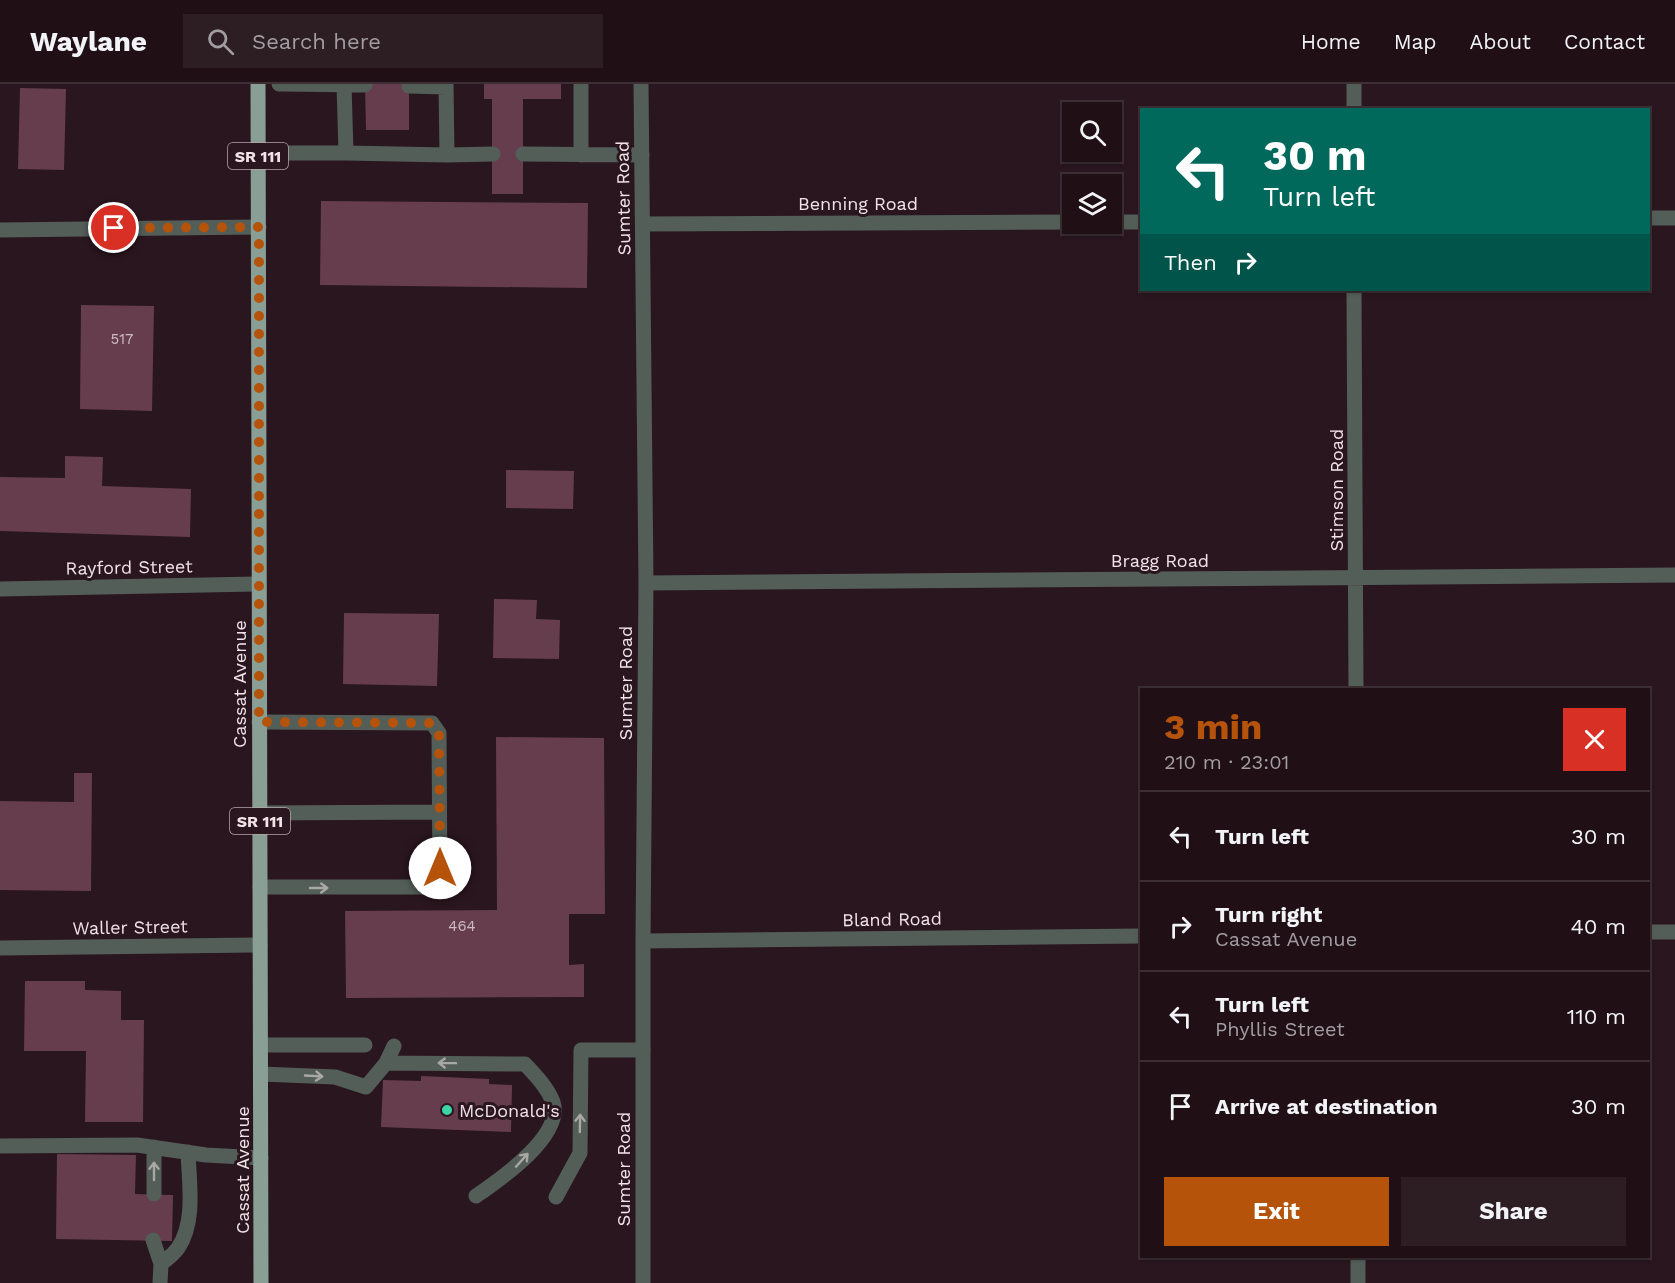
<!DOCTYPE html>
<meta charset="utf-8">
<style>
:root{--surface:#201016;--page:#2d1e23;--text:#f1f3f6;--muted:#a29da1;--line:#3d3035;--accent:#b45309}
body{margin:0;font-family:"Work Sans",sans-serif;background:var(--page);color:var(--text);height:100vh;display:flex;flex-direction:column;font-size:22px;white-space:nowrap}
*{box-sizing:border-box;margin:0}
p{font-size:20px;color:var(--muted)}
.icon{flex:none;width:33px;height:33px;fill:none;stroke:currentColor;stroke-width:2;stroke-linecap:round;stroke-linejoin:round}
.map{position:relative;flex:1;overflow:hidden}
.sheet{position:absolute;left:1140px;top:604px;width:510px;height:570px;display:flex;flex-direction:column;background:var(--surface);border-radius:0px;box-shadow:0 2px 4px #0004,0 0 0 2px var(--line)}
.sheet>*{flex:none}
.banner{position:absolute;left:1140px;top:24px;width:510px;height:183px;border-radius:0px;box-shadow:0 2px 4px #0004,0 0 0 2px var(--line);background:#00695c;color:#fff;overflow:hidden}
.tools{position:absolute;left:1062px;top:18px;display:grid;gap:12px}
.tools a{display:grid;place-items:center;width:60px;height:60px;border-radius:0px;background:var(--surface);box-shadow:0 2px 4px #0004,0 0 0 2px var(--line);font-size:30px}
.pin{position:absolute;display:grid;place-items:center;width:51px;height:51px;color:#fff;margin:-26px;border:3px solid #fff;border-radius:50%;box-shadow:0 2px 6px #0007}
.me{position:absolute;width:66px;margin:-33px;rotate:0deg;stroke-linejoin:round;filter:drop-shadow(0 0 4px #0008)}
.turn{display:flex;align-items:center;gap:21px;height:126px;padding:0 24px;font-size:27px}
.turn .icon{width:78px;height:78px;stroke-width:2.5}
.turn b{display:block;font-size:42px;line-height:51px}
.then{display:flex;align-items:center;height:57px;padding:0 24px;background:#0003;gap:12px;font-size:22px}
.round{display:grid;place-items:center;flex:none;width:63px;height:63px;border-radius:0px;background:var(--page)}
.summary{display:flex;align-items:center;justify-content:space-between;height:102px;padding:0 24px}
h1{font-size:36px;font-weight:700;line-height:45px;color:var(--accent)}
.action{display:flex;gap:12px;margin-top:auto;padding:12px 24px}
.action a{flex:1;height:69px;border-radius:0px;background:var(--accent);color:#fff;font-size:24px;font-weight:700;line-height:69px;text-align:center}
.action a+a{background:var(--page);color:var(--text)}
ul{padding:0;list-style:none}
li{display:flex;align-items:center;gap:18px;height:90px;padding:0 24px;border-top:2px solid var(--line)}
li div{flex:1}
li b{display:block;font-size:22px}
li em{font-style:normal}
header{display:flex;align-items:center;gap:36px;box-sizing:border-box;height:84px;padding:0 30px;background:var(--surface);border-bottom:2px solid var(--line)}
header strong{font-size:28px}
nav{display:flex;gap:33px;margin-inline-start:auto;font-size:21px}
.search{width:420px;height:54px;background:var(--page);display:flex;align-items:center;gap:15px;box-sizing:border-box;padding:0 21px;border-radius:0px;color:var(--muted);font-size:22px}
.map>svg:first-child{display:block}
</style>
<header>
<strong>Waylane</strong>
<div class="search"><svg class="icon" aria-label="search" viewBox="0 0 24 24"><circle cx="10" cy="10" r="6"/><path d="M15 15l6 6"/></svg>Search here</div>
<nav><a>Home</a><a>Map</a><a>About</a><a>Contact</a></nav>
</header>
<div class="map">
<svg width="1675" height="1199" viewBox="0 0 1675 1199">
<rect width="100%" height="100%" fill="#2a161e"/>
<path fill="#663d4d" d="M 365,0 L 409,0 L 409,46 L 366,46 Z
M 484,0 L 561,0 L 561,15 L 523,15 L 523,110 L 492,110 L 492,15 L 484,15 Z
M 20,4 L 66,5 L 64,86 L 18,85 Z
M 321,117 L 588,119 L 587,204 L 320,201 Z
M 81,221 L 154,222 L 152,327 L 80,325 Z
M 65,372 L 103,373 L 102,402 L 191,405 L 190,453 L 0,447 L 0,393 L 65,394 Z
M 506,386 L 574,387 L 573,425 L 506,424 Z
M 494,515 L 537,516 L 536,535 L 560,536 L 559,575 L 493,574 Z
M 344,529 L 439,530 L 437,602 L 343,600 Z
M 496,653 L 604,654 L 605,830 L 569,830 L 569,881 L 584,880 L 584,913 L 346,914 L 345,827 L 497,826 Z
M 74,689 L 92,689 L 91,807 L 0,806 L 0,717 L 74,718 Z
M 25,897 L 85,897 L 85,906 L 121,907 L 121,936 L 144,936 L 143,1038 L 85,1038 L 86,967 L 24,967 Z
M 421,992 L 489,995 L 489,1000 L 512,1001 L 511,1048 L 381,1043 L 383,996 L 421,997 Z
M 57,1070 L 136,1071 L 135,1110 L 173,1111 L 172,1157 L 56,1155 Z"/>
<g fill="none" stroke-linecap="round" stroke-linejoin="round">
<path stroke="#535e59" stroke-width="15" d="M 279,0 L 365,1
M 581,0 L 581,71
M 409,2 L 446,3
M 258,69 L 346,69 L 344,0
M 346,69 L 447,71 L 446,0
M 523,70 L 642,71
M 447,71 L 493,70
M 259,638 L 432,639 L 439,649 L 440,803 L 260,803
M 260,729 L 439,728
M 261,961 L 365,961
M 386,979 L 525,980 C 536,992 547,1003 553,1018 C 564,1052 499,1096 476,1112
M 261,990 L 335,993 L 366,1003 L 386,979 L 394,962
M 0,1062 L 137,1061 L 206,1071 L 261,1074
M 154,1063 L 154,1110
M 556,1113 L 580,1069 L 581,966 L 643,966
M 153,1156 L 161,1180
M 160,1199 L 161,1180 C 167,1175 174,1170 178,1164 C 196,1138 189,1098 188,1068"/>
<path stroke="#535e59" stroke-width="15" d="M 641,0 L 646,499 L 643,857 L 643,1199
M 1354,0 L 1354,26
M 1648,134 L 1675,134
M 1112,138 L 1142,138
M 643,140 L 1072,138
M 0,146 L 259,143
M 1354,206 L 1356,606
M 646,499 L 1675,491
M 0,505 L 258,500
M 1648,848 L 1675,848
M 643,857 L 1142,852
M 0,864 L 260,861
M 1358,1173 L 1358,1199"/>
<path stroke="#899f95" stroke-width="15" d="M 258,0 L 261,1199"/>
</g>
<defs><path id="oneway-shaft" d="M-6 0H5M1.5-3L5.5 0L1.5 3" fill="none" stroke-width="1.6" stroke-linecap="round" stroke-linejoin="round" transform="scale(1.5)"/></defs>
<g stroke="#aaa7a7">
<use href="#oneway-shaft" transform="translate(319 804)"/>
<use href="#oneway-shaft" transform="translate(447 979) rotate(-179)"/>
<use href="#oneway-shaft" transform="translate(314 992) rotate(3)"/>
<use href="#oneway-shaft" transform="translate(580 1039) rotate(-89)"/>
<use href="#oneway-shaft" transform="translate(522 1076) rotate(-48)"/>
<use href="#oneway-shaft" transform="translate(154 1087) rotate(-90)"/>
</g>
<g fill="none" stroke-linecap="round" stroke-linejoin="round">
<path stroke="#b45309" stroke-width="10" stroke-dasharray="0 18" d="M 114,144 L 259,143 L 259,638 L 432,639 L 439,649 L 440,784"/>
</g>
<circle fill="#3cd4a4" stroke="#2a161e" stroke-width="2" cx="447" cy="1026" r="6"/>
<g text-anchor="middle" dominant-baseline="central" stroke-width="6" stroke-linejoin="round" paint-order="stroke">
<g font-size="15" fill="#cebac0">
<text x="122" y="255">517</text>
<text x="462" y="842">464</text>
</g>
<g fill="#2a161e" stroke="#b5a6ab" stroke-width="1.5">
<rect x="228" y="59" width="60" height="26" rx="4.5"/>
<rect x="230" y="724" width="60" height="26" rx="4.5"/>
</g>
<g font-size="16" font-weight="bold" fill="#f1e3e7">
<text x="258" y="72">SR 111</text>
<text x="260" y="737">SR 111</text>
</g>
<g font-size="18" fill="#f1e3e7" stroke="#2a161e">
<text transform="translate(623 114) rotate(-91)">Sumter Road</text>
<text x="858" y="119">Benning Road</text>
<text transform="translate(1336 406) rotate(-90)">Stimson Road</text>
<text x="1160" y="476">Bragg Road</text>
<text transform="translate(129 483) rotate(-1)">Rayford Street</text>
<text transform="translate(625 599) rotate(-90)">Sumter Road</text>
<text transform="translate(239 600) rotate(-90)">Cassat Avenue</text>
<text transform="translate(892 835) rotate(-1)">Bland Road</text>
<text transform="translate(130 843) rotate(-1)">Waller Street</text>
<text transform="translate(623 1085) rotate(-90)">Sumter Road</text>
<text transform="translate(242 1086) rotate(-90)">Cassat Avenue</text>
</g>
<g font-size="18" fill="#f1e3e7" stroke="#2a161e" text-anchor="start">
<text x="459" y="1026">McDonald's</text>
</g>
</g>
</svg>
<div class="tools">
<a><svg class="icon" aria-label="search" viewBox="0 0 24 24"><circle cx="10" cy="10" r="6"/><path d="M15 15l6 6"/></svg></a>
<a><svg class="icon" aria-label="layers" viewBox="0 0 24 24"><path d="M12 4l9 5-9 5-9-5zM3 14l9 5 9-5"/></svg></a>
</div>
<div class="pin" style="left:114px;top:144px;background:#d93025"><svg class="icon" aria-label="arrive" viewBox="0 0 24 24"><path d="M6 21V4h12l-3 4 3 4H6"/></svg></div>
<svg class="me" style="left:440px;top:784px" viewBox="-20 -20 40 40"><circle r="19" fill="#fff"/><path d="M0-13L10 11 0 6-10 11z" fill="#b45309"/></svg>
<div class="banner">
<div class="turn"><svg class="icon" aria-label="left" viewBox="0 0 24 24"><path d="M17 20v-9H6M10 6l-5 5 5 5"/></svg><div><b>30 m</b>Turn left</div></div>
<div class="then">Then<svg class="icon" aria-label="right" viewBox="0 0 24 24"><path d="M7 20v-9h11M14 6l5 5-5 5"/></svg></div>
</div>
<section class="sheet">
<div class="summary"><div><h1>3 min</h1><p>210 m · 23:01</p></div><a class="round" style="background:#d93025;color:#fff"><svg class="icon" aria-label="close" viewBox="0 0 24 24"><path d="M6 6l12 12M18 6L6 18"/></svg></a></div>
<ul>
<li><svg class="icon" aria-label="left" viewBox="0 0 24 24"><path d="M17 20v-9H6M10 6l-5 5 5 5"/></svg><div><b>Turn left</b></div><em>30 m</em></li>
<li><svg class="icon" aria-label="right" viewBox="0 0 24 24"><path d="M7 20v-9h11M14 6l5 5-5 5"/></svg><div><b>Turn right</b><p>Cassat Avenue</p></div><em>40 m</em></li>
<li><svg class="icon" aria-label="left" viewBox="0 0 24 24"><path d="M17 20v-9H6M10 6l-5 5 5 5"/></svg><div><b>Turn left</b><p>Phyllis Street</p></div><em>110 m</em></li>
<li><svg class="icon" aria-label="arrive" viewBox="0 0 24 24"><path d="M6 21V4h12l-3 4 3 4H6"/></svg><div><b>Arrive at destination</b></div><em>30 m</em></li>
</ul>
<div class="action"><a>Exit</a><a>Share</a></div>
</section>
</div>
